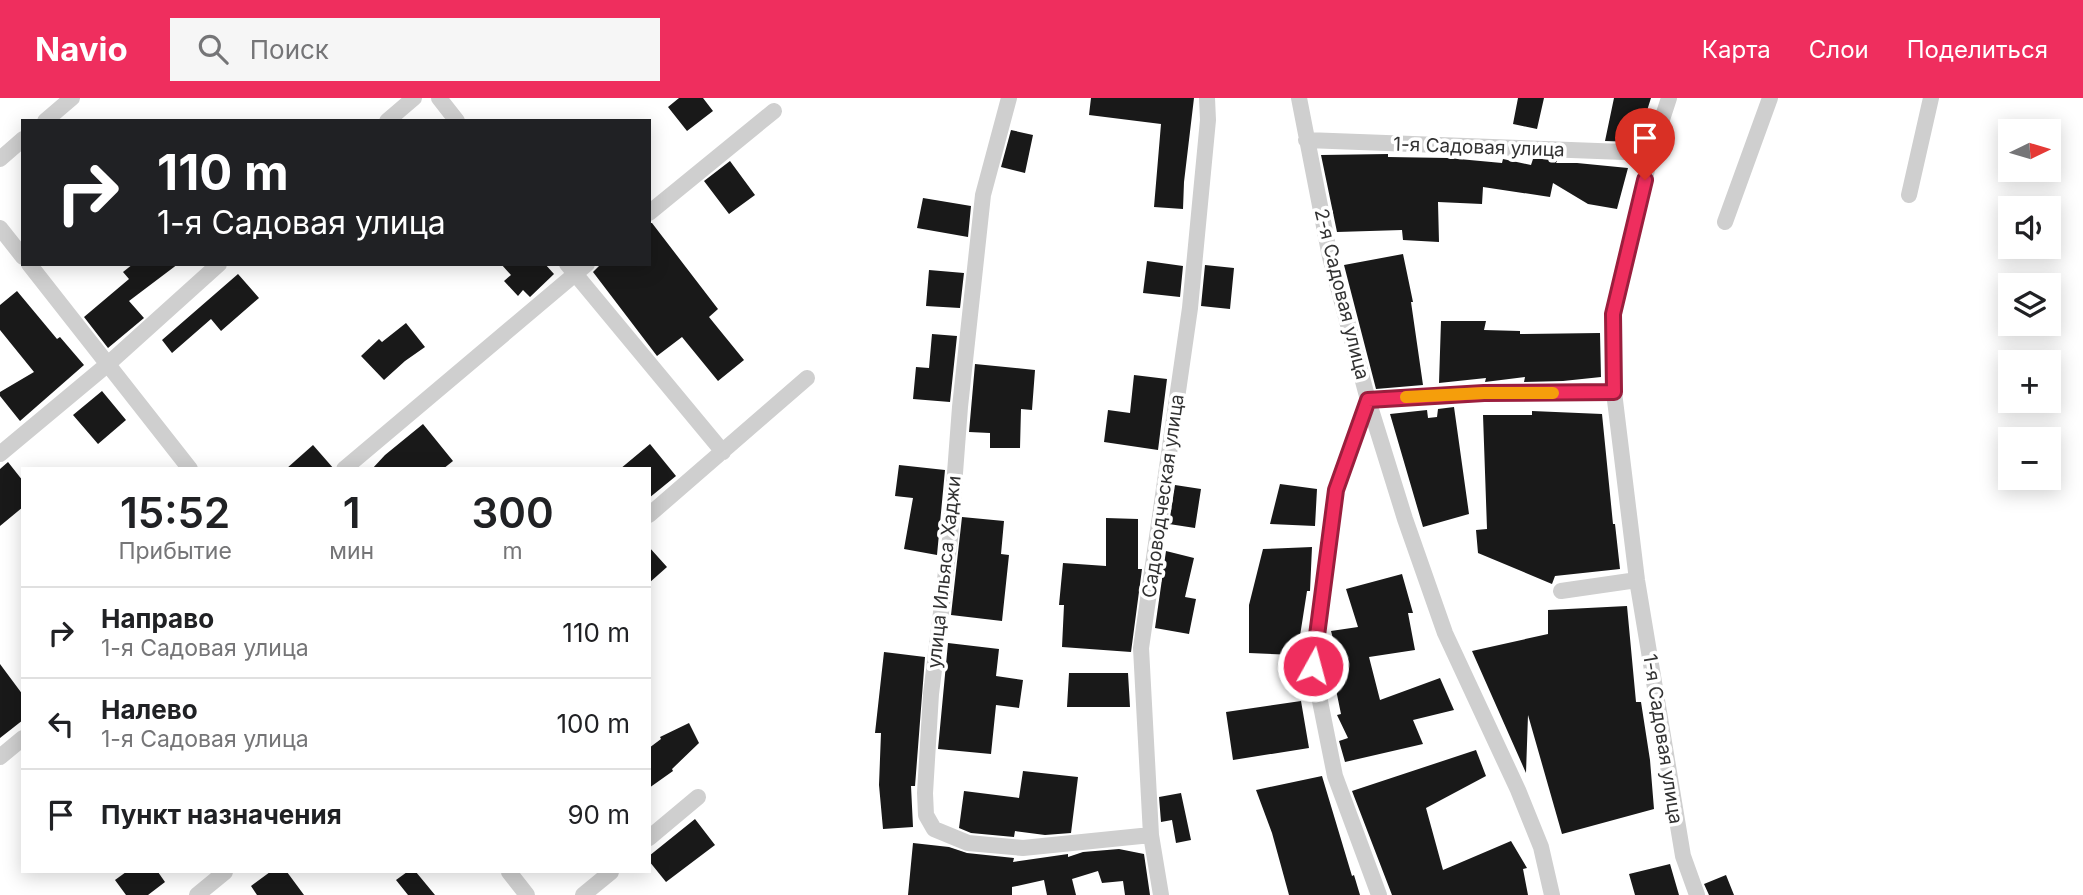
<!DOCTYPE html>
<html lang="ru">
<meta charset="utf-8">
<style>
:root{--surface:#fff;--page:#f6f6f6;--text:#202124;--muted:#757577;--line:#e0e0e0;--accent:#ef2e5e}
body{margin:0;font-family:Inter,sans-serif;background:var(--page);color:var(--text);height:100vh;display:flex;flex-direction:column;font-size:26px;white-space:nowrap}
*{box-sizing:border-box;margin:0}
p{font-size:23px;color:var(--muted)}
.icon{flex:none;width:38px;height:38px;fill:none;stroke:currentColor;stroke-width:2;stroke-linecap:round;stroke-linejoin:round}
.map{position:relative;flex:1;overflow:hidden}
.details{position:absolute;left:21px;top:369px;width:630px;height:406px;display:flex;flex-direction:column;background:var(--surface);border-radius:0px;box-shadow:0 4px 18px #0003}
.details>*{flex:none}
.banner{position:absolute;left:21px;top:21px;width:630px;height:147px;border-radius:0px;box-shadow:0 4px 18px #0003;background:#202124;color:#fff;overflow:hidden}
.needle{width:46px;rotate:85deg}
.fabs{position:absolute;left:1998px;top:21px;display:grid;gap:14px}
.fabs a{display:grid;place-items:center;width:63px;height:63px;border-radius:0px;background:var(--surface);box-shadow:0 4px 18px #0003;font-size:35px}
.pin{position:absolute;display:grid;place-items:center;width:60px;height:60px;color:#fff;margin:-72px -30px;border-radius:50% 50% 50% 0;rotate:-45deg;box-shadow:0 0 7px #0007}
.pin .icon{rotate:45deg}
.me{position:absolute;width:77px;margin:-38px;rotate:7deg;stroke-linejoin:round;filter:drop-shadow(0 0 5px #0008)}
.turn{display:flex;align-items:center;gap:24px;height:147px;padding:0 21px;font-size:32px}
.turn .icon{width:91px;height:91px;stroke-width:2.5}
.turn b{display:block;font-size:49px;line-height:60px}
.eta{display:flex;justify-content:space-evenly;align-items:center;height:119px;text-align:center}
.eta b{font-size:42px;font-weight:600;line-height:49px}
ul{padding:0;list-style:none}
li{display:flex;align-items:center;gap:21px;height:91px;padding:0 21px;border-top:2px solid var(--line)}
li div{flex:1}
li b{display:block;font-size:26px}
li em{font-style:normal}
header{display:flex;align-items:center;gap:42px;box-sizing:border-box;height:98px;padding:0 35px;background:var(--accent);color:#fff}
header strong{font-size:33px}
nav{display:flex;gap:38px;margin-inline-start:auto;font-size:24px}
.search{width:490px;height:63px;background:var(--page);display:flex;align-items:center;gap:18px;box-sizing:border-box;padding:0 24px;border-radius:0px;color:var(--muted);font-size:26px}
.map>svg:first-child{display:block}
</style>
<header>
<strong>Navio</strong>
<div class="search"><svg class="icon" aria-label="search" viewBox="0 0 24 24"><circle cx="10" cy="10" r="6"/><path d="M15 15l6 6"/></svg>Поиск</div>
<nav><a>Карта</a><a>Слои</a><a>Поделиться</a></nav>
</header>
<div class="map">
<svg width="2083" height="797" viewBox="0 0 2083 797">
<rect width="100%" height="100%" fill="#fff"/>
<path fill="#191919" d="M 679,0 L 703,0 L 713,13 L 687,33 L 668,9 Z
M 1091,0 L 1194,0 L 1184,84 L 1183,111 L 1154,109 L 1161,26 L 1089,17 Z
M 1518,0 L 1544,0 L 1537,31 L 1513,26 Z
M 1614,0 L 1651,0 L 1637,44 L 1605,43 Z
M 1011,32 L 1033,37 L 1025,75 L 1001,69 Z
M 1388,56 L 1388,59 L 1448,60 L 1502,65 L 1503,61 L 1531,67 L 1533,61 L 1544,61 L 1557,63 L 1556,65 L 1577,65 L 1628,70 L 1617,111 L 1588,106 L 1553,85 L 1550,99 L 1483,89 L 1482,106 L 1438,104 L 1439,144 L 1403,142 L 1402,132 L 1337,134 L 1321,57 Z
M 730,63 L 755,97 L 729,116 L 704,83 Z
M 923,100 L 971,108 L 968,139 L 917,130 Z
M 649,125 L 652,125 L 718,211 L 709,219 L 744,262 L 718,283 L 682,239 L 657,258 L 593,174 L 601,166 L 649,166 Z
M 1403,156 L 1413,204 L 1411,204 L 1423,287 L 1376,291 L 1344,167 Z
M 1147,163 L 1183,168 L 1180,199 L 1143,195 Z
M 133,166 L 178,166 L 129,203 L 144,220 L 108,250 L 84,219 L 129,181 L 123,174 Z
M 501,166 L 545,166 L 554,176 L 530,199 L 523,192 L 518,198 L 504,183 L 511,177 Z
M 1205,167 L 1234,170 L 1230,211 L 1201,208 Z
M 929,172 L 964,175 L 960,210 L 926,208 Z
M 238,176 L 259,200 L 221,233 L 211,221 L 172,255 L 162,242 Z
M 17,193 L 57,241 L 60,239 L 84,267 L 20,323 L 0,298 L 0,294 L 34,274 L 0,232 L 0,207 Z
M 1441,223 L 1486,223 L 1484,232 L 1520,233 L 1520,236 L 1600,235 L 1601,279 L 1563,283 L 1524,284 L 1525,279 L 1485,284 L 1486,280 L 1439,285 Z
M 406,225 L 425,249 L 405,263 L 384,282 L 361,258 L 379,241 L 382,244 Z
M 932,236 L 957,238 L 950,304 L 913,301 L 916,269 L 929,270 Z
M 975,266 L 1035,272 L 1032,312 L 1021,311 L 1020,350 L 990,350 L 990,335 L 969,334 Z
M 1134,277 L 1167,281 L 1158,352 L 1104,344 L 1108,312 L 1130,315 Z
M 102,293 L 126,322 L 98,346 L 73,317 Z
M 1454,309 L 1469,416 L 1423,429 L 1390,316 L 1427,312 L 1428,320 L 1437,319 L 1438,311 Z
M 1532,313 L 1602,316 L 1613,426 L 1615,426 L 1620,471 L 1555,478 L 1552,486 L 1478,455 L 1476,432 L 1487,431 L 1483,317 L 1532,317 Z
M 423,326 L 453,363 L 443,371 L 372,371 L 385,357 Z
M 650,346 L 676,378 L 649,400 L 649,371 L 620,371 Z
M 313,347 L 334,371 L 286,371 Z
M 8,364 L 23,383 L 23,409 L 0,428 L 0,371 Z
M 899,367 L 945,372 L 937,457 L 904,451 L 913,400 L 895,398 Z
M 1280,386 L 1317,391 L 1315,428 L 1270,426 Z
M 1175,387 L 1201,391 L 1195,430 L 1169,426 Z
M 962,419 L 1004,423 L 1001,456 L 1009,457 L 1002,523 L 951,517 Z
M 1106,420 L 1138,421 L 1138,471 L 1142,471 L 1131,554 L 1062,549 L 1064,507 L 1059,507 L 1063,465 L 1106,468 Z
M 649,449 L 667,469 L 649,485 Z
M 1312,449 L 1310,493 L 1307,493 L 1297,557 L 1249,555 L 1249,507 L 1263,451 Z
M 1166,453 L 1194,460 L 1185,499 L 1196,501 L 1189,536 L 1155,530 Z
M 1402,476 L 1413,515 L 1408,515 L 1415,552 L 1369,559 L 1380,602 L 1440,580 L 1454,612 L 1413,622 L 1423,646 L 1345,664 L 1339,643 L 1348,640 L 1337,617 L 1341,616 L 1334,582 L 1343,580 L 1331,533 L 1358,529 L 1346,491 Z
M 1627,508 L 1636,604 L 1641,604 L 1650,662 L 1654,711 L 1562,736 L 1528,617 L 1526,675 L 1472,553 L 1548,536 L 1548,512 Z
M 948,545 L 999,551 L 996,578 L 1023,582 L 1019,610 L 996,607 L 991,656 L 938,651 Z
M 884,554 L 925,559 L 915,688 L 911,688 L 913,729 L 883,731 L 879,687 L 881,635 L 875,635 Z
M 0,566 L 23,597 L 23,622 L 0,640 Z
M 1069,575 L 1128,575 L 1130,609 L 1067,609 Z
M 1301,603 L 1309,650 L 1233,662 L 1226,614 Z
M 689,625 L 699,645 L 672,671 L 673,673 L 649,690 L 649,650 L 661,641 L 660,639 Z
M 1476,652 L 1486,678 L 1426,710 L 1443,772 L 1511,743 L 1527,770 L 1523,771 L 1528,797 L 1392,797 L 1352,693 Z
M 1023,673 L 1078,679 L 1071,735 L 1045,737 L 1015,733 L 1014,739 L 971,735 L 959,730 L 964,693 L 1019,700 Z
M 1322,678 L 1352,778 L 1354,777 L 1360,797 L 1289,797 L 1272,735 L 1256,692 Z
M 1181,695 L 1191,742 L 1176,745 L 1172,722 L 1161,724 L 1159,699 Z
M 695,721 L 715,747 L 666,784 L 649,763 L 649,758 Z
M 913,745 L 949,749 L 967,755 L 1014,760 L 1013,764 L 1068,756 L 1068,759 L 1083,754 L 1119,751 L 1144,756 L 1150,797 L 1125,797 L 1123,783 L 1102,785 L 1098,773 L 1072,781 L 1076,797 L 1047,797 L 1044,782 L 1012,789 L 1012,797 L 908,797 Z
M 1670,766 L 1679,797 L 1635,797 L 1629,776 Z
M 126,774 L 158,774 L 165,784 L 148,797 L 126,797 L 115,782 Z
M 270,774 L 287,774 L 304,797 L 257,797 L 251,788 Z
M 407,774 L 416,774 L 435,797 L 408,797 L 396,782 Z
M 1726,777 L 1734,797 L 1709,797 L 1704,786 Z"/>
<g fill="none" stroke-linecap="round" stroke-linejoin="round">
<path stroke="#cfcfcf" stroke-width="16" d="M 439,0 L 457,23
M 1009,0 L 983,97 L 960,309 L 950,441 L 931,596 L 925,695 L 926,717 L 934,731 L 968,745 L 1023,750 L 1151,737
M 1299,0 L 1330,159 L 1368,302 L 1336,392 L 1313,568 L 1335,678 L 1379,797
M 1669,0 L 1651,55 L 1613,216 L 1614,294 L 1637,482 L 1683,758 L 1697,797
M 45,23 L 72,0
M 387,23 L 414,0
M 1306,42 L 1651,55
M 0,61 L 23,41
M 1909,97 L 1931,0
M 649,115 L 774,13
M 1725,124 L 1770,0
M 0,130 L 23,159
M 29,166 L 190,371
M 567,166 L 723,354
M 0,356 L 108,266 L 219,166
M 344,371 L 587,166
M 649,417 L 807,280
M 1561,493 L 1637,482
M 0,659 L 23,640
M 649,740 L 698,699
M 509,774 L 527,797
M 197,797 L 225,774
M 583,797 L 611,774
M 1161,797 L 1151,737 L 1141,550 L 1190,210 L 1208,22 L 1207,0
M 1552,797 L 1541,749 L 1518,692 L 1445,535 L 1405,421 L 1368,302 L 1484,295 L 1614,294"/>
</g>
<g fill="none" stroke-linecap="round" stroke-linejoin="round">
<defs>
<path id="route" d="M 1313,568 L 1336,392 L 1368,302 L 1484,295 L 1614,294 L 1613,216 L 1645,82"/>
</defs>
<use href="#route" stroke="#9b1e3d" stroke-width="18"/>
<use href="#route" stroke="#ef2e5e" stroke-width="12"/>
<path stroke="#f59e0b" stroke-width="12" d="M 1406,299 L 1484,295 L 1553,295"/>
</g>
<g text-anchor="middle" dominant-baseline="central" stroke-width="7" stroke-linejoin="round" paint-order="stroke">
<g font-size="19" fill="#323232" stroke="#fff">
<text transform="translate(1479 49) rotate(2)">1-я Садовая улица</text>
<text transform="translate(1342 196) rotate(76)">2-я Садовая улица</text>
<text transform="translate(1163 398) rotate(-82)">Садоводческая улица</text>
<text transform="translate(944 474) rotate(-84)">улица Ильяса Хаджи</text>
<text transform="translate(1663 641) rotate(81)">1-я Садовая улица</text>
</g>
</g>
</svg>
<div class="fabs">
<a><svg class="needle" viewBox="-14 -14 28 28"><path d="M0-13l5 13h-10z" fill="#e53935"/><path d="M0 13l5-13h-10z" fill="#757577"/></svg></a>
<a><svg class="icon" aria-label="sound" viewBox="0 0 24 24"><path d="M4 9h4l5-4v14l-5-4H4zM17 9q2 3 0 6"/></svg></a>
<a><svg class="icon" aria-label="layers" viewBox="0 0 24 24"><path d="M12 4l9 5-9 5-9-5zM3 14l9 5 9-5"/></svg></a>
<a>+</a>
<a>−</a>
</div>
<div class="pin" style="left:1645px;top:82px;background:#d93025"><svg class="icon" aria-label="arrive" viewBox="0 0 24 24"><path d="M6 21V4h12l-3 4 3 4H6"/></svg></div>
<svg class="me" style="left:1313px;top:568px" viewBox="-20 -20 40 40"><circle r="17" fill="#ef2e5e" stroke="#fff" stroke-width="3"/><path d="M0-11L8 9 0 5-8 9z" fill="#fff"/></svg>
<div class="banner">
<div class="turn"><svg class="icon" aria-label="right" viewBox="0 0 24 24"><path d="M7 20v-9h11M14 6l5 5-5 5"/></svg><div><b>110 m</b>1-я Садовая улица</div></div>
</div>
<section class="details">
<div class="eta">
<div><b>15:52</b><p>Прибытие</p></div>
<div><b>1</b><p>мин</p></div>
<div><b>300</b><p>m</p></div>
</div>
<ul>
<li><svg class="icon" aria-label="right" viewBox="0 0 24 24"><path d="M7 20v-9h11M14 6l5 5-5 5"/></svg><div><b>Направо</b><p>1-я Садовая улица</p></div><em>110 m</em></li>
<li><svg class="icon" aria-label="left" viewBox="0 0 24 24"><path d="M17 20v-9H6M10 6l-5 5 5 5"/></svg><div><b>Налево</b><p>1-я Садовая улица</p></div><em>100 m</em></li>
<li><svg class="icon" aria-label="arrive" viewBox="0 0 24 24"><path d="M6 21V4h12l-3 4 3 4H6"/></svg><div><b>Пункт назначения</b></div><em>90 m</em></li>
</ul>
</section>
</div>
